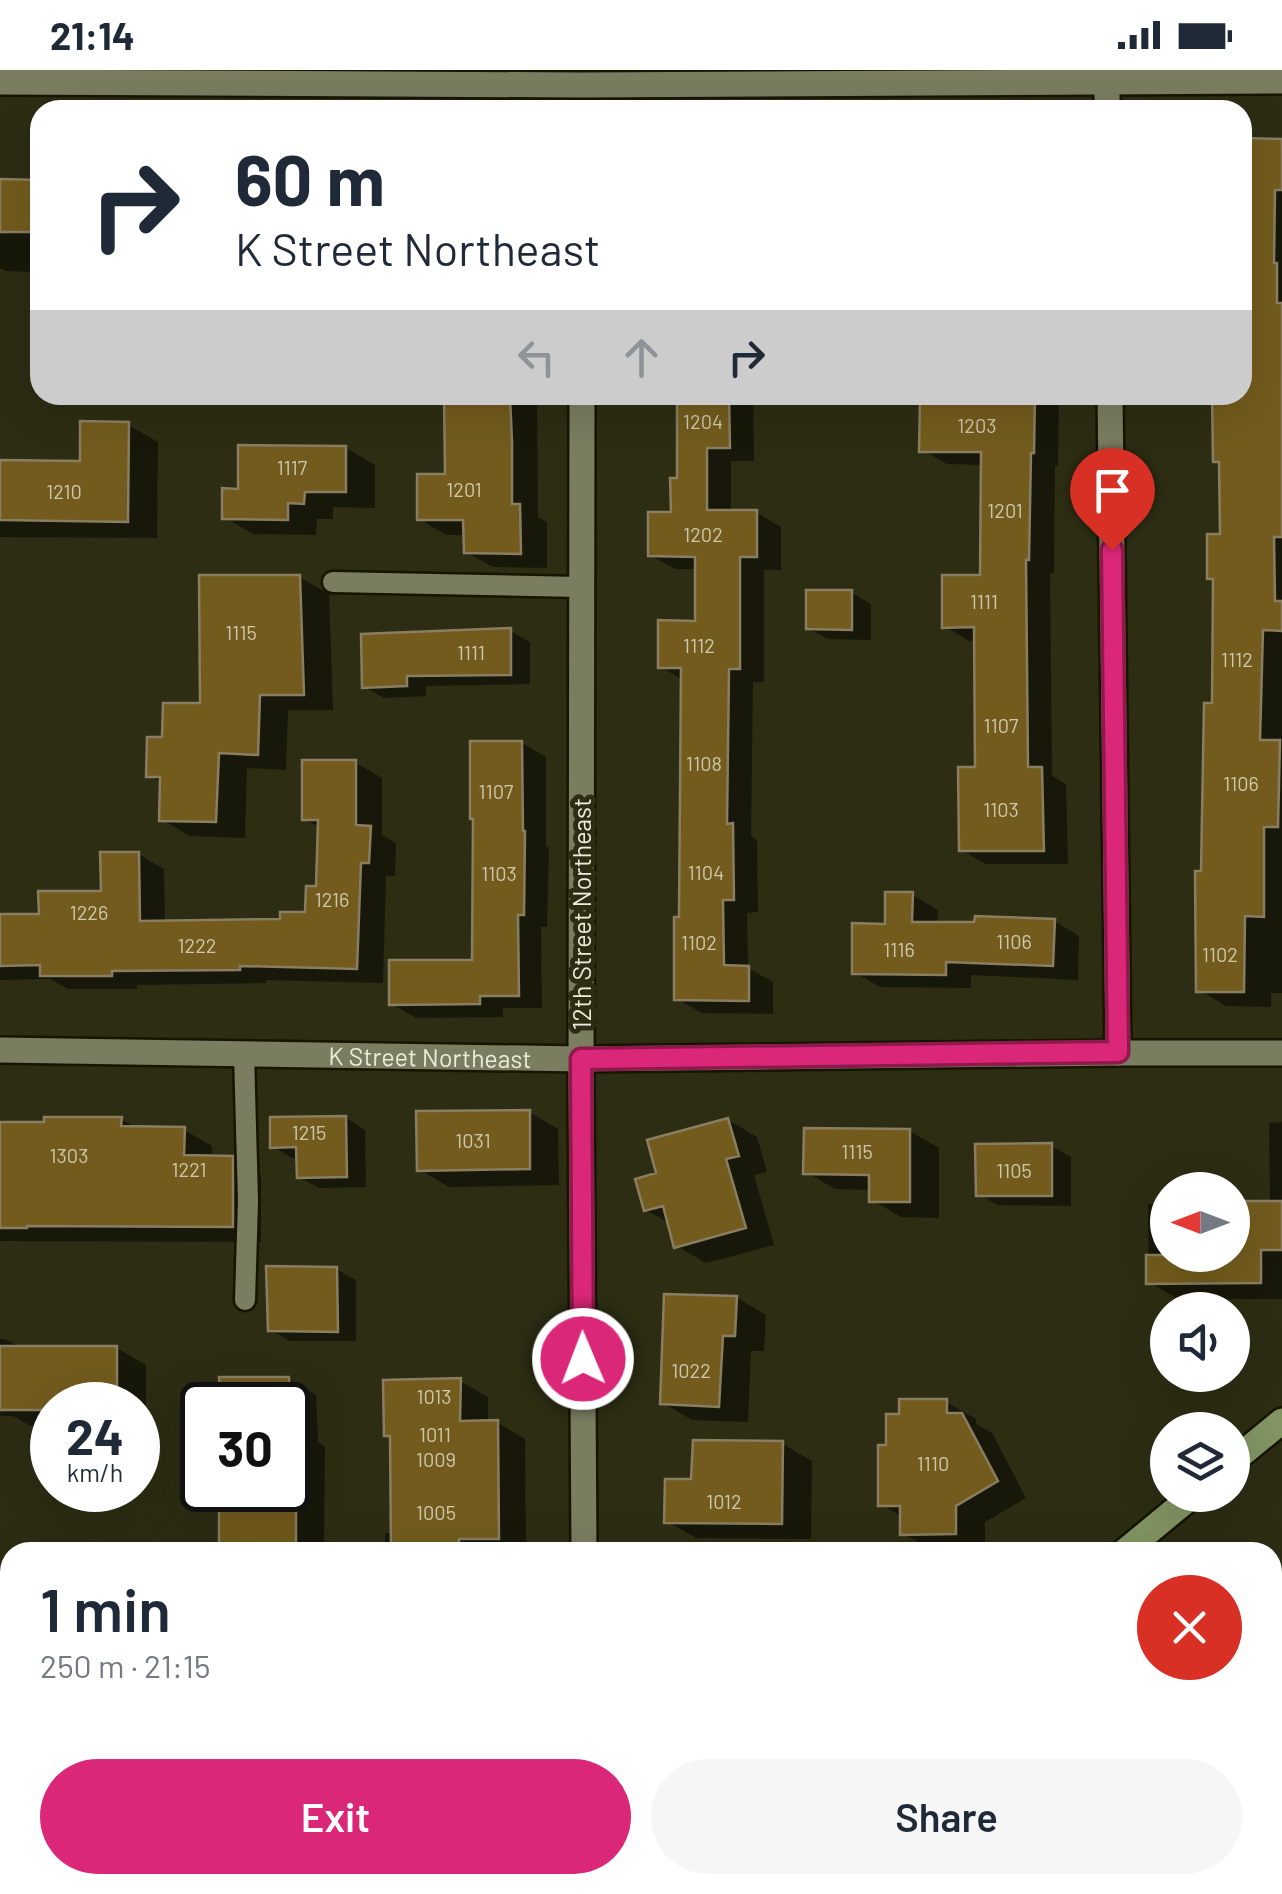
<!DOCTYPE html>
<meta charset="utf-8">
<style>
:root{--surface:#fff;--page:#f6f6f7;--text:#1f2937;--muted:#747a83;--accent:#db2777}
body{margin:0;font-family:Barlow,sans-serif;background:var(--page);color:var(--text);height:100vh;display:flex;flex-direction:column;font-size:38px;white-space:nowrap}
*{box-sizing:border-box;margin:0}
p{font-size:32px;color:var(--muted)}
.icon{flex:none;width:55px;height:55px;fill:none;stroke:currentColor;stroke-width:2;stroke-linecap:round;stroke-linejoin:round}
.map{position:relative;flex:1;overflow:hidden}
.sheet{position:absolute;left:0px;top:1472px;width:1282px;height:352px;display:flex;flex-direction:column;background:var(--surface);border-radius:30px 30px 0 0;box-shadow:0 10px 40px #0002}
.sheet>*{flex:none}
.guide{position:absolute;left:30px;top:30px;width:1222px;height:305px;border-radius:30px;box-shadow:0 10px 40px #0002;background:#fff;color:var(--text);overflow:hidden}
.needle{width:65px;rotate:270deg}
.controls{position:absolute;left:1150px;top:1102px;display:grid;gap:20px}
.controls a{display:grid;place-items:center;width:100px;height:100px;border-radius:50%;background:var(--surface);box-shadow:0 10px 40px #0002;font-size:50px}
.speed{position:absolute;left:30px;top:1312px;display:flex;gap:20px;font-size:50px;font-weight:700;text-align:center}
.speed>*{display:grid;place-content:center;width:130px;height:130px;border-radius:50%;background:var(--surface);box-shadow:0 10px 40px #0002;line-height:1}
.speed small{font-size:25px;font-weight:400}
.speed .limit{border:5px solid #111;border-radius:15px;background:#fff;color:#111}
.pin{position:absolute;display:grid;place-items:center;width:85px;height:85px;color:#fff;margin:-102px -42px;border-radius:50% 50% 50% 0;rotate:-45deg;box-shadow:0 0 10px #0007}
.pin .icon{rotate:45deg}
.me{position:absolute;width:110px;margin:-55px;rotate:359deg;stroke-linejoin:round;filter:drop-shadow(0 0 8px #0008)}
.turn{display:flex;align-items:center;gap:35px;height:210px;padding:0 40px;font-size:45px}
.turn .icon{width:130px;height:130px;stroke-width:2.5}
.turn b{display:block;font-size:70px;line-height:85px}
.lanes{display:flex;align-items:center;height:95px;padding:0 40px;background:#0003;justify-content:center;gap:50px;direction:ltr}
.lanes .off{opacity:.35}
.round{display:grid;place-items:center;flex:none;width:105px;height:105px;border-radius:52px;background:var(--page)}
.head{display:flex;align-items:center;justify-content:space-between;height:170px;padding:0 40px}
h1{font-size:60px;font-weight:600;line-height:75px}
.primary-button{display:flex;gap:20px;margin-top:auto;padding:20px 40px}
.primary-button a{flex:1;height:115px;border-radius:60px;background:var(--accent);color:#fff;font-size:40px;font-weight:600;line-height:115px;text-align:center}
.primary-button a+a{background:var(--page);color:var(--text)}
.status{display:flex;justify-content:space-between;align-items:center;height:70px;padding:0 50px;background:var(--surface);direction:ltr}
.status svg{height:28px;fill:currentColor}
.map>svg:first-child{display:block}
</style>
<div class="status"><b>21:14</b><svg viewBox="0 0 49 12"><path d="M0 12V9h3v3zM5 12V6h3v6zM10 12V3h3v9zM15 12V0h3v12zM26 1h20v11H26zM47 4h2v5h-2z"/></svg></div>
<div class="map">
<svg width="1282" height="1824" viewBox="0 0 1282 1824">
<rect width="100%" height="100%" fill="#2c2d13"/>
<path fill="#0007" d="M 1282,71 L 1282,923 L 1271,923 L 1271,937 L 1226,936 L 1199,920 L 1214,636 L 1216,511 L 1210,508 L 1222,466 L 1221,394 L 1216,391 L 1215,325 L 1242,325 Z
M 0,112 L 40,112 L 39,202 L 5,201 L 0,198 Z
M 446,325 L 537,325 L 538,447 L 547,452 L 547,498 L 493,497 L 466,482 L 466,465 L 446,465 L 419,449 L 447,406 Z
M 670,325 L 753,325 L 754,391 L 731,391 L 731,442 L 757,443 L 781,457 L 781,500 L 764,500 L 764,612 L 753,612 L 751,766 L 757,770 L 758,842 L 747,843 L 748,898 L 773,912 L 773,944 L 702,943 L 677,929 L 681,850 L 684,610 L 660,597 L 698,554 L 698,499 L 675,499 L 650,485 L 673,445 L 680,411 L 680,327 Z
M 983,325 L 1059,325 L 1058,396 L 1055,396 L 1054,503 L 1050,503 L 1052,706 L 1066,714 L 1068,794 L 986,794 L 961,780 L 977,700 L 976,570 L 969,571 L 944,556 L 982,508 L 984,395 L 947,394 L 922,380 L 983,332 Z
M 128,355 L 158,372 L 157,468 L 0,467 L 0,392 L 82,394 Z
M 346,378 L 375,395 L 375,438 L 333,437 L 333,449 L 317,449 L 316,465 L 253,464 L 224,447 L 241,421 Z
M 299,507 L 329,524 L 333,640 L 288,640 L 286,700 L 247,698 L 245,768 L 190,766 L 161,749 L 162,713 L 149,705 L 164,670 L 203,635 Z
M 852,523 L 871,534 L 871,570 L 828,569 L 808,558 Z
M 510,561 L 530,572 L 530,614 L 426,616 L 426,626 L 384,628 L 365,617 Z
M 522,673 L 546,687 L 546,776 L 549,778 L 547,857 L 541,857 L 542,938 L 503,938 L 503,947 L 416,948 L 392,934 L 474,892 L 475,749 Z
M 356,693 L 382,708 L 382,765 L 396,773 L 395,806 L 386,806 L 383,913 L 266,910 L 266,913 L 137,915 L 137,919 L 68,919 L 50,909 L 0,910 L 0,846 L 41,847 L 103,823 L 138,784 L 164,799 L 165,853 L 283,851 L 308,845 L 319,819 L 321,758 L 304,749 Z
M 912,825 L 938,840 L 937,854 L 1054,851 L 1079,866 L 1078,910 L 971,905 L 971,918 L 880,917 L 854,902 Z
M 529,1042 L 558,1059 L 559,1115 L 449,1117 L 420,1100 Z
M 346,1048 L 365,1060 L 366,1117 L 319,1118 L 299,1107 L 299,1088 L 292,1088 L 273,1077 Z
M 121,1049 L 138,1059 L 184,1060 L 212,1076 L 212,1088 L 232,1088 L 261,1105 L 261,1172 L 0,1171 L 0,1055 Z
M 728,1050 L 757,1067 L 767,1102 L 754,1105 L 774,1175 L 706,1193 L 677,1176 L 671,1154 L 646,1140 L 659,1105 Z
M 1282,1052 L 1282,1229 L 1178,1229 L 1149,1212 L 1148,1134 L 1168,1134 L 1168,1185 L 1232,1185 L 1270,1133 L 1269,1053 Z
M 909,1061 L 939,1078 L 939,1148 L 901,1147 L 872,1130 L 872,1120 L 835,1119 L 806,1102 Z
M 1051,1076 L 1071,1087 L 1071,1136 L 998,1135 L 978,1124 Z
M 336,1199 L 356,1210 L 356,1271 L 290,1271 L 270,1260 Z
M 737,1228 L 766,1245 L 764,1281 L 751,1281 L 748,1352 L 692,1350 L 663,1333 Z
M 0,1269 L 5,1269 L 23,1279 L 117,1278 L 146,1295 L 146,1354 L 138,1354 L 138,1335 L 52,1335 L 52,1356 L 31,1356 L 13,1346 L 0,1346 Z
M 289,1309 L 316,1325 L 318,1372 L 325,1377 L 324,1482 L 221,1482 L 222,1429 L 230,1429 L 230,1420 L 288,1420 L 288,1335 L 222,1335 Z
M 460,1311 L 488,1327 L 488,1353 L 498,1353 L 525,1369 L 526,1482 L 385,1482 L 385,1463 L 393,1463 L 393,1368 L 386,1365 Z
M 946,1332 L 976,1349 L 976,1354 L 992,1363 L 1026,1428 L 985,1452 L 985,1480 L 932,1480 L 902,1463 L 902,1447 L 881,1434 L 888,1377 L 901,1347 Z
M 783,1374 L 812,1391 L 811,1469 L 696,1468 L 667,1451 L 694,1412 Z
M 0,1502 L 10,1508 L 10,1569 L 0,1563 Z
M 1272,1595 L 1282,1595 L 1282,1761 L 1272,1761 Z
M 0,1787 L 10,1787 L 10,1815 L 135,1815 L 135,1824 L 0,1824 Z
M 1272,1805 L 1282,1805 L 1282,1824 L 1229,1824 L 1252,1824 L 1252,1815 L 1272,1815 Z
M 1004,1815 L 1130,1815 L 1130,1824 L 1004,1824 Z"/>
<path fill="#725b1d" stroke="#897d62" stroke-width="2.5" d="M 1242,68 L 1282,69 L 1282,120 L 1275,120 L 1274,193 L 1277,193 L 1277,233 L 1282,233 L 1282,467 L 1274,467 L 1275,531 L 1282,531 L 1282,561 L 1263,560 L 1260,670 L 1280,670 L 1278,757 L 1264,757 L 1264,847 L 1245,846 L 1244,922 L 1196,922 L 1195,801 L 1201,801 L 1204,633 L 1212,633 L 1213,509 L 1207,509 L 1207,464 L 1220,464 L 1219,392 L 1213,392 L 1212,325 L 1242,325 Z
M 0,109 L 40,110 L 40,162 L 0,162 Z
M 444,325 L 510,325 L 512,372 L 512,434 L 520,434 L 521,484 L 464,483 L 463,450 L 417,450 L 417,404 L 445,404 Z
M 677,325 L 729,325 L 730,378 L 707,378 L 707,440 L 757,440 L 757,487 L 740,487 L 740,599 L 729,599 L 727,754 L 733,753 L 734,830 L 723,830 L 724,895 L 749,896 L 749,931 L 674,930 L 674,847 L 679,847 L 681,598 L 658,598 L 658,550 L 695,551 L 695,487 L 648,486 L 648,442 L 671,442 L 670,408 L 677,408 Z
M 981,325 L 1035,325 L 1034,383 L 1031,383 L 1029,490 L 1026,490 L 1028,697 L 1042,697 L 1044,781 L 959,781 L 958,697 L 975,697 L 974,557 L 942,558 L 942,505 L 980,505 L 981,382 L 919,382 L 920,329 L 981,329 Z
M 80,351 L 129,352 L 128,452 L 0,450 L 0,390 L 80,391 Z
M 238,375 L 346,376 L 346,422 L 305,422 L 304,434 L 288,433 L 288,450 L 222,449 L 222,418 L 238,419 Z
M 199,505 L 300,505 L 304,625 L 260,625 L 258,685 L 219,683 L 216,752 L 159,751 L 160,707 L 146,707 L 147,667 L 162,667 L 163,633 L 200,633 Z
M 806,520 L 852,520 L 852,560 L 806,559 Z
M 511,558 L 511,605 L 407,606 L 407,616 L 362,618 L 361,564 Z
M 470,671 L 522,671 L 523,761 L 525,761 L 524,845 L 518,845 L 519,926 L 480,926 L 480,934 L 389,935 L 389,890 L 472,890 L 473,749 L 470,749 Z
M 302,690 L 356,690 L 356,755 L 371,756 L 369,793 L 361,793 L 357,899 L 240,896 L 240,900 L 112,901 L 112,906 L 40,906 L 40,895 L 0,896 L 0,844 L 39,844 L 38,821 L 101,821 L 100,782 L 139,782 L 140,851 L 280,849 L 280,842 L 305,842 L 306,816 L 316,816 L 318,750 L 302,750 Z
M 885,822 L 913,822 L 912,852 L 974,852 L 975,846 L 1055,849 L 1053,896 L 946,892 L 946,905 L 852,904 L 852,853 L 885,854 Z
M 530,1040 L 530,1099 L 417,1101 L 416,1041 Z
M 346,1046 L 347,1107 L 297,1108 L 296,1077 L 270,1078 L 270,1047 Z
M 44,1047 L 122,1047 L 121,1056 L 185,1057 L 184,1085 L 233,1086 L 233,1157 L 27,1156 L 27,1158 L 0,1158 L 0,1052 L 44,1052 Z
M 728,1048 L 739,1086 L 726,1089 L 746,1158 L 674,1178 L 663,1136 L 644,1141 L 635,1109 L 656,1103 L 647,1070 Z
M 804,1058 L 910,1059 L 910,1132 L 869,1132 L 869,1105 L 803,1104 Z
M 1052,1073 L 1052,1126 L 976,1126 L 975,1074 Z
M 1232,1131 L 1282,1131 L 1282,1180 L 1261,1180 L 1261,1213 L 1146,1214 L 1146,1185 L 1232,1185 Z
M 266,1196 L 337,1197 L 338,1262 L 268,1261 Z
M 664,1224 L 737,1226 L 735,1266 L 723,1266 L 719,1337 L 660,1334 Z
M 0,1276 L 117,1276 L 117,1335 L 52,1335 L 52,1340 L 0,1340 Z
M 219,1307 L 289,1307 L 290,1335 L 220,1335 Z
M 461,1308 L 460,1351 L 498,1350 L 499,1469 L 459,1469 L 459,1482 L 391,1482 L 390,1366 L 384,1366 L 383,1310 Z
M 899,1329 L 947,1329 L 947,1343 L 962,1343 L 998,1411 L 956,1436 L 956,1464 L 900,1465 L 900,1436 L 878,1436 L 878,1375 L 886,1375 L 886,1344 L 899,1344 Z
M 693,1370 L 783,1371 L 782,1454 L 664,1453 L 665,1409 L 691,1409 Z
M 228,1420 L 296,1420 L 296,1482 L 219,1482 L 219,1427 L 228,1427 Z"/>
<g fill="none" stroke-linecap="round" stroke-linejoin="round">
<defs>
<path id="lane" d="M 333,512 L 581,517
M 244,984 L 248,1131 L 245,1230"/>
<g id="street">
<path d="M 1107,0 L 1107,40"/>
<path d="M 0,12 L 582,15 L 1282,11"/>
<path d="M 582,325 L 581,1012 L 584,1482"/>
<path d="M 1110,325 L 1118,983"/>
<path id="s1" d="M 0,980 L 581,989 L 1118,983 L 1282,983"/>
<path d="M 587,1815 L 587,1824"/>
</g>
<path id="secondary" d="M 1232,1392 L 1282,1351
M 1124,1482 L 1193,1425
M 714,1824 L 725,1815"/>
</defs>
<use href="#lane" stroke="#151500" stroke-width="25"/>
<use href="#street" stroke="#151500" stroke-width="30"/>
<use href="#secondary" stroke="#151500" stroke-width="30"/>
<use href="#lane" stroke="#7b7d61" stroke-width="20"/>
<use href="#street" stroke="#7b7d61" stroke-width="25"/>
<use href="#secondary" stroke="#819462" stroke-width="25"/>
</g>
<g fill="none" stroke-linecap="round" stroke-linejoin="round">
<defs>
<path id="route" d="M 583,1289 L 581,989 L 1118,982 L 1112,480"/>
</defs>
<use href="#route" stroke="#8e194d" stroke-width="25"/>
<use href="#route" stroke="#db2777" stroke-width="18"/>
</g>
<g text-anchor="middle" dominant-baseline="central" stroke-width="10" stroke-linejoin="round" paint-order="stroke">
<g font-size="20" fill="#cdc8ac">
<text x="703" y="351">1204</text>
<text x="977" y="355">1203</text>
<text x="292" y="397">1117</text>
<text x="464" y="419">1201</text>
<text x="64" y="421">1210</text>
<text x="1005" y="440">1201</text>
<text x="703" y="464">1202</text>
<text x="984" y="531">1111</text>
<text x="241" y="562">1115</text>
<text x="699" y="575">1112</text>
<text x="471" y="582">1111</text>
<text x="1237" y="589">1112</text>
<text x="1001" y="655">1107</text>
<text x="704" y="693">1108</text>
<text x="1241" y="713">1106</text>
<text x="496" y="721">1107</text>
<text x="1001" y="739">1103</text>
<text x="706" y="802">1104</text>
<text x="499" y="803">1103</text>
<text x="332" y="829">1216</text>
<text x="89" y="842">1226</text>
<text x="1014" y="871">1106</text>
<text x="699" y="872">1102</text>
<text x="197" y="875">1222</text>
<text x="899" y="879">1116</text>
<text x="1220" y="884">1102</text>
<text x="309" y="1062">1215</text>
<text x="473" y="1070">1031</text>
<text x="857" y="1081">1115</text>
<text x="69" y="1085">1303</text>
<text x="189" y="1099">1221</text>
<text x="1014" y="1100">1105</text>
<text x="691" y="1300">1022</text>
<text x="434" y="1326">1013</text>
<text x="435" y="1364">1011</text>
<text x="436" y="1389">1009</text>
<text x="933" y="1393">1110</text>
<text x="724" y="1431">1012</text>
<text x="436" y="1442">1005</text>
</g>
<g font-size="25" fill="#ebecdc" stroke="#2c2d13">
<text transform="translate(581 844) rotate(-90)">12th Street Northeast</text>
<text stroke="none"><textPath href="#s1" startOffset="430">K Street Northeast</textPath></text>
</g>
</g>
</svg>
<div class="controls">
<a><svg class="needle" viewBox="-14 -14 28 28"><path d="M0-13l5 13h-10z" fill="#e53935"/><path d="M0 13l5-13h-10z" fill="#747a83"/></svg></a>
<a><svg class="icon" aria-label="sound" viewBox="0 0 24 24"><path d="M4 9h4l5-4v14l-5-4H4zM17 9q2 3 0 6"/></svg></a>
<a><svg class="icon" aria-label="layers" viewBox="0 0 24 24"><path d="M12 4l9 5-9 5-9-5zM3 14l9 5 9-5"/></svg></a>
</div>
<div class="speed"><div>24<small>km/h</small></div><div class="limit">30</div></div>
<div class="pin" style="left:1112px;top:480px;background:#d93025"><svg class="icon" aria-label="arrive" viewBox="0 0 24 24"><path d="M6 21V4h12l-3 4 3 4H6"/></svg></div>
<svg class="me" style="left:583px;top:1289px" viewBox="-20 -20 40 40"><circle r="17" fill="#db2777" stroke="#fff" stroke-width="3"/><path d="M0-11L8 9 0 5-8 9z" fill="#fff"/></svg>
<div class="guide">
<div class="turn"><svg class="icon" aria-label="right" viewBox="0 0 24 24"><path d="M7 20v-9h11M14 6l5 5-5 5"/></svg><div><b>60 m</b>K Street Northeast</div></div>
<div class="lanes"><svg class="icon off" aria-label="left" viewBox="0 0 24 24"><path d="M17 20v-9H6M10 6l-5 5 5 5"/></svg><svg class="icon off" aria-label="ahead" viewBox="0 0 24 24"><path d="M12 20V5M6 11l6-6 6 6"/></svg><svg class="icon" aria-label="right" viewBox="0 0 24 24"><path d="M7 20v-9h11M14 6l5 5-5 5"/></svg></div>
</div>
<section class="sheet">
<div class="head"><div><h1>1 min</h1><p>250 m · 21:15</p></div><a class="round" style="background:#d93025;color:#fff"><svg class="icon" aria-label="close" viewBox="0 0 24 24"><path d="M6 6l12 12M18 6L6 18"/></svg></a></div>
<div class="primary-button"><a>Exit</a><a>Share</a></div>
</section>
</div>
